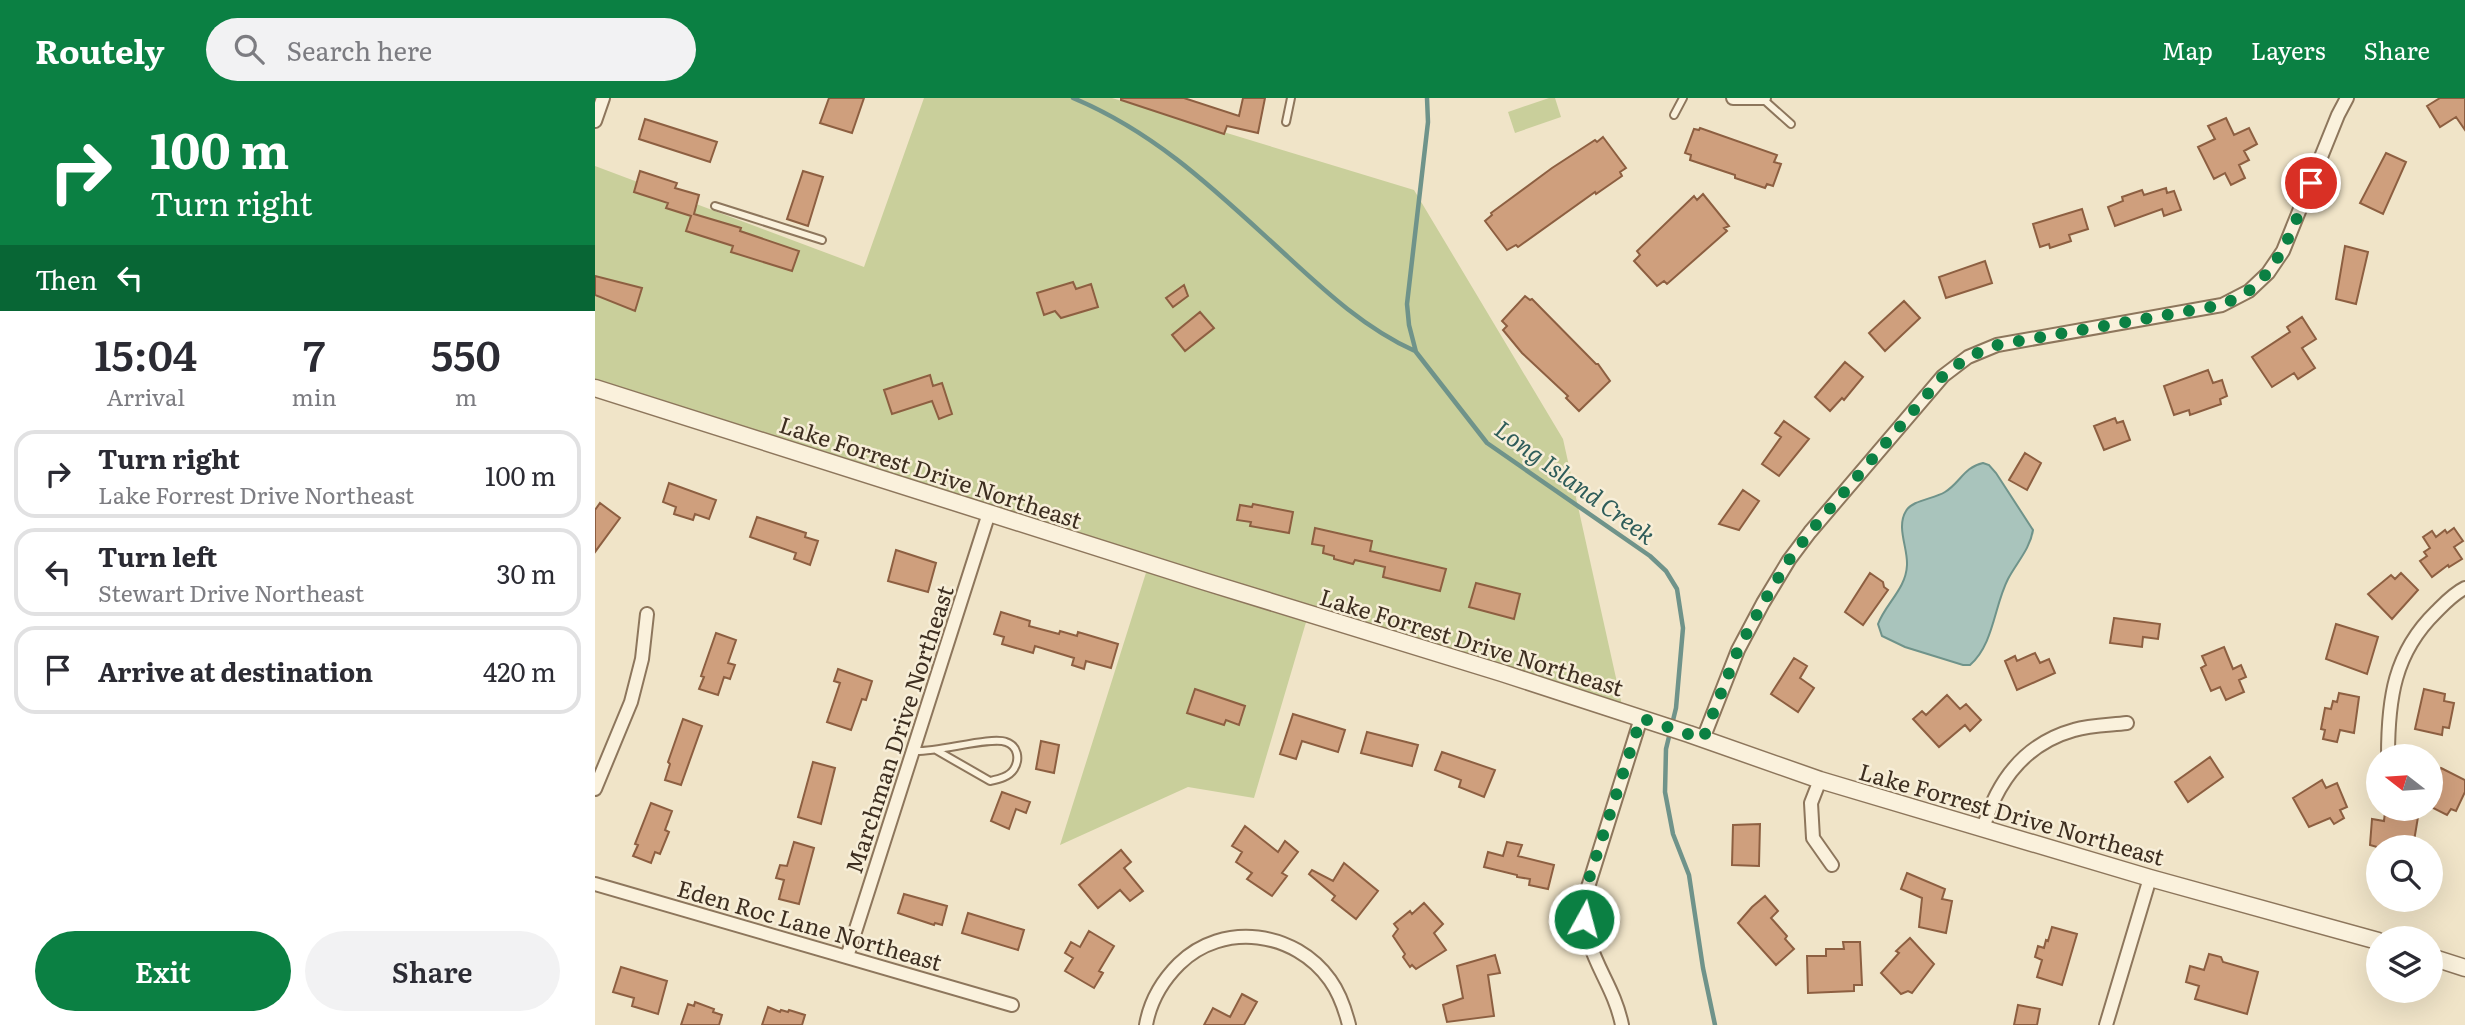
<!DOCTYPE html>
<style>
:root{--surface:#fff;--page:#f2f2f3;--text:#2b2b33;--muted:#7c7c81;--line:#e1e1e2;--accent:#0b8043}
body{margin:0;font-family:Literata,serif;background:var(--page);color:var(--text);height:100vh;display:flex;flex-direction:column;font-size:26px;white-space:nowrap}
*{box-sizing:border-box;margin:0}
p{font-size:23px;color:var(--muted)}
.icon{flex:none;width:38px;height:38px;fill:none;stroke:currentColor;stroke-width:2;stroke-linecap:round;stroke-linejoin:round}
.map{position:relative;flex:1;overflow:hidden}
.side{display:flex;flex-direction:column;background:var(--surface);width:595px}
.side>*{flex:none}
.guide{background:#0b8043;color:#fff;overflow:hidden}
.needle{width:46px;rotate:287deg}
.controls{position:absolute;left:1771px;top:646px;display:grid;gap:14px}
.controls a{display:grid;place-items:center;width:77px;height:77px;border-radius:50%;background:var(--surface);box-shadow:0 7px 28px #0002;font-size:35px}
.pin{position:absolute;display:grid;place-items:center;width:60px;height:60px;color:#fff;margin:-30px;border:4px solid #fff;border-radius:50%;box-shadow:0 2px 7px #0007}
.me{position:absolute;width:77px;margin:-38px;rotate:7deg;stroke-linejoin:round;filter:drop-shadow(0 0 5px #0008)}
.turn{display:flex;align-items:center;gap:24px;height:147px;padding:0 35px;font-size:32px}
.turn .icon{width:91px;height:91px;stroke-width:2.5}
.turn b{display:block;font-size:49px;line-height:60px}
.then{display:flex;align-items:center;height:66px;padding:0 35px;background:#0003;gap:14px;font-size:26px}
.eta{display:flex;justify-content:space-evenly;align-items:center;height:119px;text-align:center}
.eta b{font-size:42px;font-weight:600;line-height:49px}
.cta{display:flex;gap:14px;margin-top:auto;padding:14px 35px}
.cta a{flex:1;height:80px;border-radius:42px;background:var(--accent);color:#fff;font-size:28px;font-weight:600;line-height:80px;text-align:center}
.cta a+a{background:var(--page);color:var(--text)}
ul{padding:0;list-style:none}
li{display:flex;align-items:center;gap:21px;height:88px;margin:0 14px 10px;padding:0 21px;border:4px solid var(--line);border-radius:21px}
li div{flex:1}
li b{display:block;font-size:26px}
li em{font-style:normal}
header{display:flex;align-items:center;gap:42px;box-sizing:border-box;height:98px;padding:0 35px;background:var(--accent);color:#fff}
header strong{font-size:33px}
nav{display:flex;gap:38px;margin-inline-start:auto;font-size:24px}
.search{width:490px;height:63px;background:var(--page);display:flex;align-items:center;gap:18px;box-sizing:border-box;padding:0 24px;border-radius:38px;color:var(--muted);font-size:26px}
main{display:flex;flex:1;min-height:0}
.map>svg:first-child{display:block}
</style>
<header>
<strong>Routely</strong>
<div class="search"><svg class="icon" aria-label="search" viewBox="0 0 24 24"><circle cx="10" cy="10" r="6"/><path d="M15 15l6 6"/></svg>Search here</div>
<nav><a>Map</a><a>Layers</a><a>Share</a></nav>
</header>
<main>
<section class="side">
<div class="guide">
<div class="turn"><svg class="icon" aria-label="right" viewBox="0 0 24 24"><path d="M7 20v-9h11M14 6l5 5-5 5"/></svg><div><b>100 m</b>Turn right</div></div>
<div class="then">Then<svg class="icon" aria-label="left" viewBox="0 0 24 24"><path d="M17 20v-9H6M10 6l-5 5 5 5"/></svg></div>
</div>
<div class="eta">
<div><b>15:04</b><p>Arrival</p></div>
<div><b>7</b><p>min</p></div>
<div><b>550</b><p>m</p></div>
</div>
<ul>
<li><svg class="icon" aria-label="right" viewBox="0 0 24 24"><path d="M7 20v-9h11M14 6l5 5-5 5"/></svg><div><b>Turn right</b><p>Lake Forrest Drive Northeast</p></div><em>100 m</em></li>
<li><svg class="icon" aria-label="left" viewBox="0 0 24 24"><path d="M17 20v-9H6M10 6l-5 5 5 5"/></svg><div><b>Turn left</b><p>Stewart Drive Northeast</p></div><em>30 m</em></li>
<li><svg class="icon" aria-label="arrive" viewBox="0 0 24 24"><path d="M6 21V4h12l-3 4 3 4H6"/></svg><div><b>Arrive at destination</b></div><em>420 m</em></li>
</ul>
<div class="cta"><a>Exit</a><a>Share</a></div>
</section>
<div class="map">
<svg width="1870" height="927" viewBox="0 0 1870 927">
<rect width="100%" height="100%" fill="#f0e4c8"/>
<path fill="#c9cf9b" d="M 329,0 L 517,0 L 819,92 L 968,341 L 1029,616 L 714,514 L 659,700 L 593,689 L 465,747 L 555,462 L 0,283 L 0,68 L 269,169 Z
M 954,0 L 960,0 L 966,19 L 920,35 L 913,14 Z"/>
<path fill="#a9c4bc" stroke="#6f938a" stroke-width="2" d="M 1388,365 L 1394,367 L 1401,375 L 1438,432 C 1435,451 1422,464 1413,481 C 1399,508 1399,546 1375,567 L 1368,567 L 1310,549 L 1287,538 L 1283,526 C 1291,505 1311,491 1312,467 C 1313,450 1301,429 1311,413 C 1317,402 1339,401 1350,394 C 1365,385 1369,369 1388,365 Z"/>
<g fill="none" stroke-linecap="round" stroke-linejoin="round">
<path stroke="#6f938a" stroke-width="4.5" d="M 478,0 C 564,36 624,96 692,158 C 731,194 771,231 820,253
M 832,0 L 833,24 L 812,206 L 814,227 L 821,254 L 892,345 L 1055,458 L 1071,473 L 1082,491 L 1088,530 L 1081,610 L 1071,651 L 1070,694 L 1078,736 L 1094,777 L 1108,870 L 1120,927"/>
</g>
<path fill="#cf9f7d" stroke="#8d5f41" stroke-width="2" d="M 234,0 L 269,0 L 257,35 L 225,25 Z
M 526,0 L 589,0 L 644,18 L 648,0 L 670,0 L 663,35 L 632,28 L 629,36 L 526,2 Z
M 1845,0 L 1870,0 L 1870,32 L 1861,19 L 1845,29 L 1832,8 Z
M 1631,20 L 1639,37 L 1654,30 L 1662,46 L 1649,53 L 1654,62 L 1644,67 L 1650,80 L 1636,87 L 1630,75 L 1619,81 L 1603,49 L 1620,41 L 1613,28 Z
M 50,21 L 122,44 L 115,64 L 44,41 Z
M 1105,30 L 1182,57 L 1179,64 L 1186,66 L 1178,88 L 1172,86 L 1170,90 L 1140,80 L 1140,77 L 1095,62 L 1096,57 L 1090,55 L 1099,31 L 1104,32 Z
M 1008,39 L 1031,70 L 1025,74 L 1027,78 L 1001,96 L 1000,94 L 923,149 L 921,147 L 912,152 L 890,123 L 897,117 L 896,115 L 957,70 L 1000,42 L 1002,44 Z
M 1791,55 L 1811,64 L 1788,116 L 1765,105 Z
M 45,73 L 82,85 L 80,90 L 104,97 L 99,116 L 146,130 L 145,133 L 204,153 L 197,173 L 136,154 L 138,148 L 91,133 L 96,118 L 71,110 L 73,105 L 39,94 Z
M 208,73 L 228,79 L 213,128 L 192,121 Z
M 1571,90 L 1572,95 L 1579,93 L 1586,112 L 1569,118 L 1567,111 L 1520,128 L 1513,109 L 1528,103 L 1527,99 L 1547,92 L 1549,97 Z
M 1108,96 L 1134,128 L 1129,130 L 1132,133 L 1072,186 L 1069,183 L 1062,188 L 1039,163 L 1045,157 L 1042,153 L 1099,98 L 1102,102 Z
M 1487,111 L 1493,131 L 1474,137 L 1476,143 L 1455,150 L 1454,146 L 1445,149 L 1438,126 Z
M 1750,148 L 1773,154 L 1761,206 L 1741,201 Z
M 1390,163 L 1397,185 L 1351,200 L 1344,179 Z
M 0,178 L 47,190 L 40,213 L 0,197 Z
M 478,184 L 481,191 L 496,186 L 503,209 L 466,220 L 460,213 L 449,217 L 442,195 Z
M 589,187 L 593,198 L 578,209 L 571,200 Z
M 930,198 L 935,202 L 937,201 L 1001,266 L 1003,266 L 1015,283 L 984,313 L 971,300 L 973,298 L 927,255 L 908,232 L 912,228 L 907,223 Z
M 1309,203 L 1325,220 L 1290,253 L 1274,235 Z
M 605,214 L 619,230 L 590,253 L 577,237 Z
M 1707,219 L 1721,241 L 1707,250 L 1720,270 L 1703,281 L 1699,275 L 1677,289 L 1657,259 L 1695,234 L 1692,229 Z
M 1250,264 L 1268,279 L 1249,302 L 1247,300 L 1235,313 L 1220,299 Z
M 1613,272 L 1618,285 L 1627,282 L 1632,298 L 1625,301 L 1626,306 L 1595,317 L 1594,312 L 1579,317 L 1569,288 Z
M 335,277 L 338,288 L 347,285 L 357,316 L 344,321 L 337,303 L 297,316 L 289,292 Z
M 1520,320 L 1522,325 L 1528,323 L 1535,342 L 1509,352 L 1499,328 Z
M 1189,323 L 1214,341 L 1184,378 L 1167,366 L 1186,339 L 1180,335 Z
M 1430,355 L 1446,365 L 1432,392 L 1414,382 Z
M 74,385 L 121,402 L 114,421 L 100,416 L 98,422 L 79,416 L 81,409 L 68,404 Z
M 1148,392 L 1164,403 L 1144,432 L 1124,426 Z
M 5,405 L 25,420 L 0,454 L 0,412 Z
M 658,406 L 698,414 L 694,435 L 655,428 L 656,424 L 642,422 L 645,407 L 657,409 Z
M 162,419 L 211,435 L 210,439 L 223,443 L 215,467 L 199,461 L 201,455 L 155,439 Z
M 720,430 L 777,443 L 775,453 L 851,471 L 845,493 L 788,479 L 790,469 L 760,462 L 758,466 L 739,461 L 739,458 L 728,455 L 729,448 L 717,446 Z
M 1859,430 L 1868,443 L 1859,449 L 1867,461 L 1854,469 L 1853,467 L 1837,479 L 1825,463 L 1832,458 L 1829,454 L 1835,450 L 1828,439 L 1837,433 L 1841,439 L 1850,432 L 1852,435 Z
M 301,452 L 341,465 L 333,494 L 293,483 Z
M 1275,475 L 1288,484 L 1289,489 L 1293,492 L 1268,527 L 1250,514 Z
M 1806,475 L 1823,492 L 1797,521 L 1773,496 L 1796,477 L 1800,481 Z
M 881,485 L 925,496 L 919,521 L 874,509 Z
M 406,514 L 435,523 L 434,528 L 464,536 L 465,533 L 482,538 L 483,534 L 523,546 L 516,570 L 491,563 L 489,571 L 477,567 L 479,560 L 440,548 L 438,555 L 407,546 L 409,539 L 399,536 Z
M 1519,520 L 1565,526 L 1563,541 L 1548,539 L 1547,549 L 1515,545 Z
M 1741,526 L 1783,539 L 1772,576 L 1731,561 Z
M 121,535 L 141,542 L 133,565 L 140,567 L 135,581 L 129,579 L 123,597 L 104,591 L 109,579 L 106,578 Z
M 1629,549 L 1638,571 L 1646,567 L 1651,579 L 1644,582 L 1649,594 L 1631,602 L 1625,589 L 1616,593 L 1606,570 L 1611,567 L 1607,558 Z
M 1440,555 L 1445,565 L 1454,561 L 1460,575 L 1422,592 L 1410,563 L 1420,558 L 1422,563 Z
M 1199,560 L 1212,568 L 1205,580 L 1219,590 L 1203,614 L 1176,596 Z
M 243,571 L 277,583 L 271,602 L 267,601 L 256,632 L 232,624 L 245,585 L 239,583 Z
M 600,591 L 650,608 L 644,627 L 631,622 L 629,627 L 592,615 Z
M 1829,591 L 1850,596 L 1849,603 L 1859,605 L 1854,630 L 1848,629 L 1847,637 L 1820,631 Z
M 1744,595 L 1764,599 L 1759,635 L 1745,632 L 1742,644 L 1728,641 L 1730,632 L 1726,631 L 1730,610 L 1736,611 L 1738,603 L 1742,604 Z
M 1352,597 L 1365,611 L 1371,606 L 1386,622 L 1375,633 L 1370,627 L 1344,649 L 1318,621 L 1327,613 L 1331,617 Z
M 698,616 L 750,632 L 743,654 L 707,643 L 701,661 L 685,656 Z
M 88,621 L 107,628 L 86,687 L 70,682 L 75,666 L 73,664 Z
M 772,634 L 823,647 L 817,668 L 766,655 Z
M 446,643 L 464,647 L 459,675 L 441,671 Z
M 847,654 L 900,672 L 889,699 L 864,689 L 866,682 L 840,672 Z
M 1615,659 L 1628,679 L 1593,704 L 1580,684 Z
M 218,664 L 240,670 L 226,726 L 203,719 Z
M 1846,670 L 1870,682 L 1870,694 L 1861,713 L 1856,711 L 1852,717 L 1836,709 L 1836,690 Z
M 1727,682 L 1731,690 L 1742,685 L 1752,709 L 1745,712 L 1749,720 L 1739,726 L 1735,720 L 1714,729 L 1698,700 Z
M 407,694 L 435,704 L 431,715 L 421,711 L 414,731 L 396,723 Z
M 56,705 L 77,713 L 70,732 L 74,734 L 65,756 L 60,754 L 56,765 L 38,758 L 43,747 L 40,746 Z
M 1790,714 L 1823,719 L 1818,749 L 1782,749 L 1775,747 L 1777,721 L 1789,723 Z
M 1165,726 L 1164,768 L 1137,767 L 1138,727 Z
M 650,728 L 683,754 L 690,743 L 703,754 L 687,775 L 692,778 L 677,798 L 652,781 L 657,775 L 641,764 L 647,754 L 637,748 Z
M 199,744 L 219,750 L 204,806 L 184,801 L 189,782 L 181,780 L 185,767 L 192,768 Z
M 912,744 L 927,747 L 923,758 L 959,767 L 953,791 L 934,787 L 935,781 L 922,779 L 922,777 L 889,769 L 893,754 L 908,758 Z
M 526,752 L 536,764 L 529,770 L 548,793 L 535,803 L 525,792 L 503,810 L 484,787 Z
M 749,765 L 783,793 L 761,821 L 737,802 L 740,798 L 714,776 L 717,772 L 738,783 Z
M 1312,775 L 1350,791 L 1347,801 L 1357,803 L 1351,835 L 1324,829 L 1327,800 L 1306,791 Z
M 309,796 L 352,808 L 347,827 L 340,825 L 339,827 L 303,815 Z
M 1170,798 L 1183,813 L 1176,820 L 1192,838 L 1190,841 L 1199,851 L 1181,867 L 1143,825 L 1157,809 Z
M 829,805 L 848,826 L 839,835 L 851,852 L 821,871 L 817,867 L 815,869 L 808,859 L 810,856 L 798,838 L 803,831 L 799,826 L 815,813 L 817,816 Z
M 373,815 L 429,832 L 423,852 L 367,835 Z
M 1457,829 L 1482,836 L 1467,887 L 1442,879 L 1447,862 L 1440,859 L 1443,848 L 1449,850 L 1451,842 L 1453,843 Z
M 494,833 L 519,848 L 504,873 L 508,875 L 499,890 L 470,873 L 478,860 L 470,855 L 476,844 L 485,849 Z
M 1315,840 L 1339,866 L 1317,895 L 1313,893 L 1306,896 L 1286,875 L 1304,855 L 1301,853 Z
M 1248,844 L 1265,844 L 1267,887 L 1259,887 L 1259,893 L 1213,895 L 1212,858 L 1231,858 L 1231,851 L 1249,851 Z
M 1614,856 L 1626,859 L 1628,864 L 1663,874 L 1652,916 L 1600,901 L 1604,888 L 1591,884 L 1595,868 L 1609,872 Z
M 900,857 L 905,875 L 893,877 L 899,918 L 852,924 L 848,907 L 868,900 L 862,868 Z
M 26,869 L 72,883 L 63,916 L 37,908 L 39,900 L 18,894 Z
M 647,896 L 662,904 L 649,927 L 609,927 L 618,910 L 635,919 Z
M 100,904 L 119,911 L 118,914 L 127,917 L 124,927 L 86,927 L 93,906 L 99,908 Z
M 1423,907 L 1445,911 L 1442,927 L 1419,927 Z
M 173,909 L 185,914 L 186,912 L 193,914 L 194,912 L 210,917 L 207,927 L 167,927 Z"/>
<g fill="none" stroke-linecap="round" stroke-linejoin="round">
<defs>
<path id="service" d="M 1168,1 L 1196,26
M 1079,17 L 1088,0
M 691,24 L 696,0
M 120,108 L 227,142
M 318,653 C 341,655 396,638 411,644 C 423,648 425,661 419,671 C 414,679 404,681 395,683 L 341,652"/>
<path id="minor" d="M 1138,0 L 1169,0
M 0,23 L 8,0
M 1108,641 L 1143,552 L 1168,505 L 1194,462 L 1215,434 L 1348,278 L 1373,259 L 1402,247 L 1627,207 L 1654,193 L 1673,175 L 1688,153 L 1743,17 L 1752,0
M 1793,658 C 1793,601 1799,555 1841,514 C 1850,505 1858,496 1870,490
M 1225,682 L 1216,705 L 1218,740 L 1237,767
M 0,691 L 36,604 L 47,561 L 52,516
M 1388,731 C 1402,683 1429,646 1479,632 C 1495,627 1515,627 1532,625
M 0,786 L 417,907
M 252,859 L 394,415
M 551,927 C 555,904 567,883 584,866 C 628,823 700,833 735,882 C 745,896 750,911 754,927
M 1027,927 C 1017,879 987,858 989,802 L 1046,620
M 1511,927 L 1555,780"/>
<path id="tertiary" d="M 0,290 L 608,483 L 907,575 L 1094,636 L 1225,682 L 1555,780 L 1783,843
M 1836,859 L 1870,870"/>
</defs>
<use href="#service" stroke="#8d765c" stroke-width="10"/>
<use href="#minor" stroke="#8d765c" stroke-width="16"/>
<use href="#tertiary" stroke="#8d765c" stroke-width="19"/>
<use href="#service" stroke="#faf1dc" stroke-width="6"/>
<use href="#minor" stroke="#faf1dc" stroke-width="12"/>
<use href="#tertiary" stroke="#faf1dc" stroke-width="16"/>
</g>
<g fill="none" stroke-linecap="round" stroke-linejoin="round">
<path stroke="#0b8043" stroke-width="12" stroke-dasharray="0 21.6" d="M 989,821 L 992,787 L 1046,620 L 1108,641 L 1143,552 L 1168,505 L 1194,462 L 1215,434 L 1348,278 L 1373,259 L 1402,247 L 1627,207 C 1637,202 1648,198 1656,191 C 1689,164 1700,123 1716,85"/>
</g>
<g text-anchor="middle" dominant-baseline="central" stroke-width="5" stroke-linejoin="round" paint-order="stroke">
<g font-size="23" fill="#3d2e20" stroke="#f7eed8">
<text transform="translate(336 373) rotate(18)">Lake Forrest Drive Northeast</text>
<text transform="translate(877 543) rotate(17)">Lake Forrest Drive Northeast</text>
<text transform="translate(303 631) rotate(-72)">Marchman Drive Northeast</text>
<text transform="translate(1417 715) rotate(16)">Lake Forrest Drive Northeast</text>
<text transform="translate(215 826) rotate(16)">Eden Roc Lane Northeast</text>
</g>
<g font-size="24" font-style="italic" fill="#2f5d5a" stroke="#f7eed8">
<text transform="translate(981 383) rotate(36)">Long Island Creek</text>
</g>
</g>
</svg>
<div class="controls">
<a><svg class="needle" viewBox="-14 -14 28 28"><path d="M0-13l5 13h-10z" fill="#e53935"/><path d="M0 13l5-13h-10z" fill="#7c7c81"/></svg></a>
<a><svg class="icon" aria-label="search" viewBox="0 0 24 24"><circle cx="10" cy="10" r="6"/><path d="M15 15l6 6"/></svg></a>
<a><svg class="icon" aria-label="layers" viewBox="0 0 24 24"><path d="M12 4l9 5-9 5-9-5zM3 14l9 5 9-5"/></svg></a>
</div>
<div class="pin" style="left:1716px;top:85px;background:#d93025"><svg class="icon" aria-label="arrive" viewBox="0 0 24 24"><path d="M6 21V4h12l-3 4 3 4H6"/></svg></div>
<svg class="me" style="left:989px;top:821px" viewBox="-20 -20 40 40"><circle r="17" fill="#0b8043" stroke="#fff" stroke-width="3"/><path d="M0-11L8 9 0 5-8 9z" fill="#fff"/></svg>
</div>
</main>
